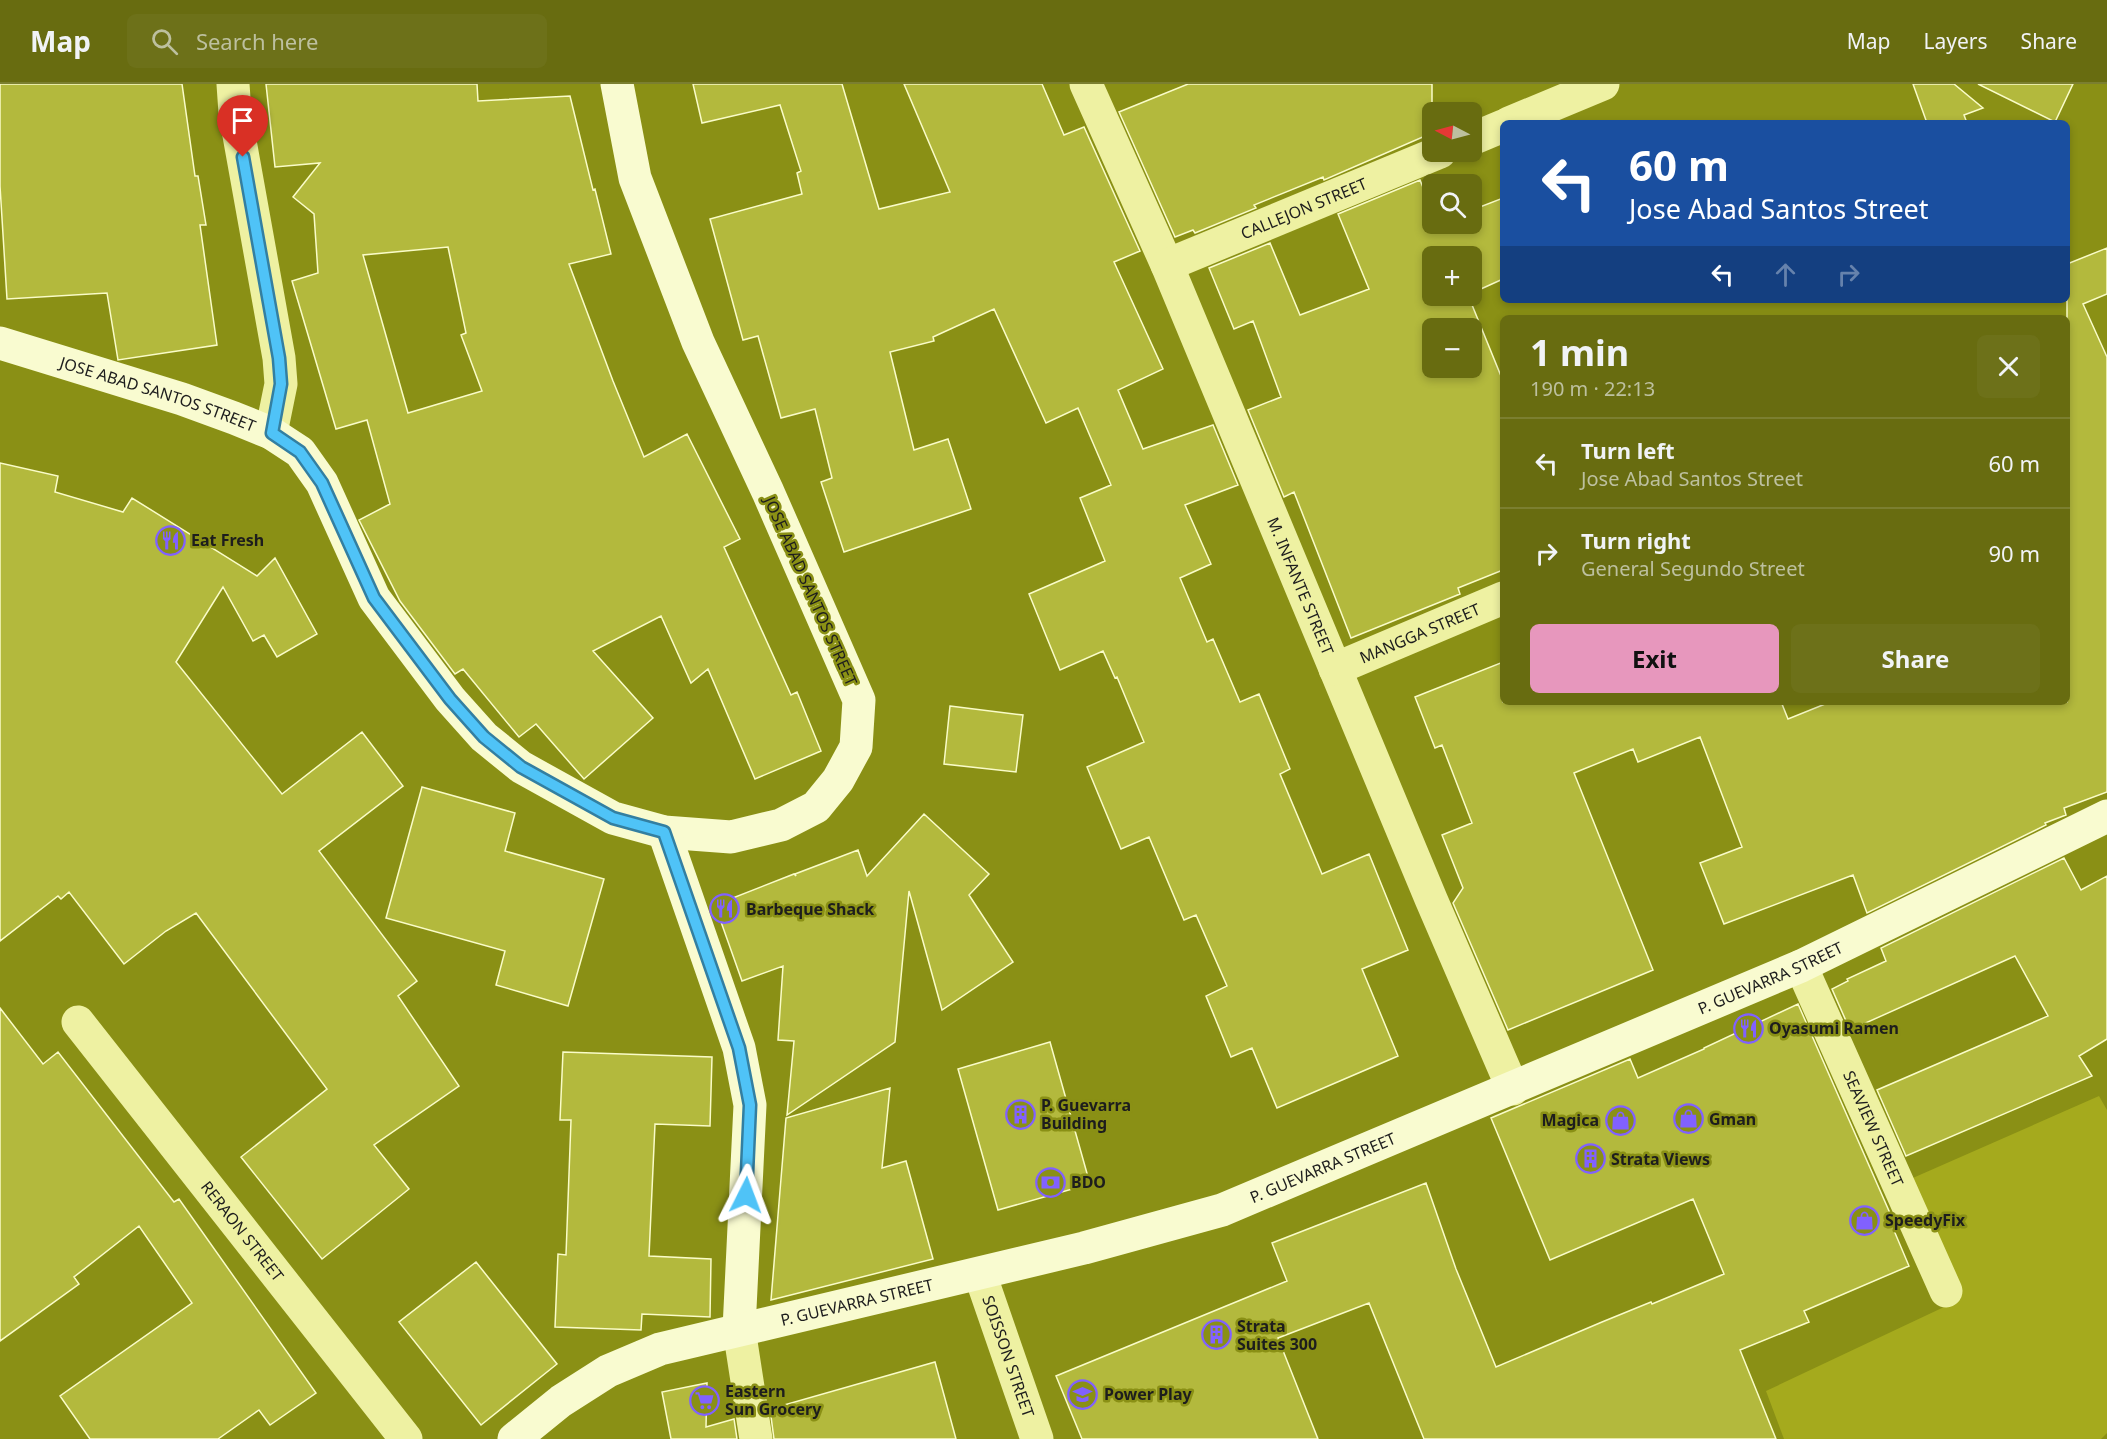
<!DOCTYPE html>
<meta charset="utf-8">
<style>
:root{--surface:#686c10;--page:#6d7119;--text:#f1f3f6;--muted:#bdc09f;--line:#7b7f30;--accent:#e797bd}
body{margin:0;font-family:"Noto Sans",sans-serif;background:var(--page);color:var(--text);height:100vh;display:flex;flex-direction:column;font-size:22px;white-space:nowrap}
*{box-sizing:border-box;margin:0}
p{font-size:20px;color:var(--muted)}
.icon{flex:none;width:33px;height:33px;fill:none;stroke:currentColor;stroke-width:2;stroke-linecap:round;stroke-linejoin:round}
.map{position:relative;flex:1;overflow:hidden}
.sheet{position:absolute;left:1500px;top:231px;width:570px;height:390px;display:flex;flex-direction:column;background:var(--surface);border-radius:9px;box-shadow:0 3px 9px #0003}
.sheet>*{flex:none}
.banner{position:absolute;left:1500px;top:36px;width:570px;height:183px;border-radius:9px;box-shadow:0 3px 9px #0003;background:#1a4fa0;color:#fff;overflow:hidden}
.needle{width:39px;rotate:276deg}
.controls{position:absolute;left:1422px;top:18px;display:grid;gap:12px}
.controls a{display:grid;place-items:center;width:60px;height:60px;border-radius:9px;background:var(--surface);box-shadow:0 3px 9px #0003;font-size:30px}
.pin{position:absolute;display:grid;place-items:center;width:51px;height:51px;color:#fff;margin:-62px -26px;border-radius:50% 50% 50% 0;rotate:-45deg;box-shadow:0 0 6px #0007}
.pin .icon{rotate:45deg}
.me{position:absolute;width:66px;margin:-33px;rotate:3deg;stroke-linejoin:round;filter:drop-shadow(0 0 4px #0008)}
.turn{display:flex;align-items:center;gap:21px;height:126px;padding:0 30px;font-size:27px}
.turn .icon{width:78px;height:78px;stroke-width:2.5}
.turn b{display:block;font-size:42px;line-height:51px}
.lanes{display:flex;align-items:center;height:57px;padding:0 30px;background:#0003;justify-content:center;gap:30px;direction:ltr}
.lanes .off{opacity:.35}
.round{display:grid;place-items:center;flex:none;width:63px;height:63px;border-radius:9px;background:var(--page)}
.headline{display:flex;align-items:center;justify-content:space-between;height:102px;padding:0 30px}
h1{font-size:36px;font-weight:700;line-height:45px}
.action{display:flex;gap:12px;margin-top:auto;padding:12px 30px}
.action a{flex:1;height:69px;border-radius:9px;background:var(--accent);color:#111;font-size:24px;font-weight:700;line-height:69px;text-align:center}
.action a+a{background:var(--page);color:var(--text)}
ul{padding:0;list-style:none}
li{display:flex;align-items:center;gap:18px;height:90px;padding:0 30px;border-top:2px solid var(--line)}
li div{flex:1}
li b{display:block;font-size:22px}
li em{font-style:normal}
header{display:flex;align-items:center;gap:36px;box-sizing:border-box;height:84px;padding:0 30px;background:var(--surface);border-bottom:2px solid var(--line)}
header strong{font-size:28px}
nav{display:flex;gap:33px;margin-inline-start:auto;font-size:21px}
.search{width:420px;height:54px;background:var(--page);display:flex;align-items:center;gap:15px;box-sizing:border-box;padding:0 21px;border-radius:9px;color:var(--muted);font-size:22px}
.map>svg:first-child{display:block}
</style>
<header>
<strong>Map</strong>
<div class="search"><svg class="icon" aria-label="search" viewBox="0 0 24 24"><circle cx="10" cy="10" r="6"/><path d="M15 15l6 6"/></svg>Search here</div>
<nav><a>Map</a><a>Layers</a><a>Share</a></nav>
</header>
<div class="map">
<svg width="2107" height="1355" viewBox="0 0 2107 1355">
<rect width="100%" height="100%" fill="#8a9015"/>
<path fill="#a5aa1d" d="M 2099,1012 L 2107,1026 L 2107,1349 L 2101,1355 L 1784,1355 L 1766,1307 L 1961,1215 L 1906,1097 Z"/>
<path fill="#b3b93d" stroke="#fafcc8" stroke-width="1.5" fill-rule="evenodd" d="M 0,0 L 182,0 L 195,92 L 198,92 L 206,141 L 200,141 L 217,261 L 118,276 L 107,209 L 7,215 L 0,102 Z
M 266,0 L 477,0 L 478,17 L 570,12 L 593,106 L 595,105 L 611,170 L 569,180 L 613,297 L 644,373 L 687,350 L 740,455 L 724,463 L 791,611 L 797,608 L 821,667 L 755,695 L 708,585 L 691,599 L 661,532 L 593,567 L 653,634 L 584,695 L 536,640 L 519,653 L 463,585 L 455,590 L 400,517 L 359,436 L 390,420 L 367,336 L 336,345 L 292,197 L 318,189 L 314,130 L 293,113 L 320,79 L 275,83 ZM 448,163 L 466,249 L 461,251 L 482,307 L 408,329 L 363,171 Z
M 693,0 L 842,0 L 879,125 L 950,108 L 904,0 L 1042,0 L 1064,51 L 1084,43 L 1140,167 L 1114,178 L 1163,285 L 1118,306 L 1143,365 L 1213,341 L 1238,401 L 1185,421 L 1211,480 L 1180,494 L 1207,558 L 1213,555 L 1240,618 L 1259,610 L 1290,685 L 1280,690 L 1322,790 L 1369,770 L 1408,866 L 1362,885 L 1398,972 L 1277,1024 L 1252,964 L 1231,973 L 1206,912 L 1227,902 L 1196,831 L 1184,836 L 1149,753 L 1121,765 L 1087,683 L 1144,658 L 1117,593 L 1115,594 L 1103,567 L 1060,586 L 1029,510 L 1105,477 L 1080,414 L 1111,401 L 1078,324 L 1046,339 L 994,225 L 933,253 L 934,257 L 890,268 L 914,366 L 948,355 L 971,425 L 844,468 L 821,398 L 832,394 L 815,325 L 781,334 L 758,252 L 743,256 L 710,135 L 802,110 L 797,89 L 801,87 L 780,21 L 702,39 Z
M 1188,0 L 1432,0 L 1432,49 L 1324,96 L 1323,93 L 1254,121 L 1256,124 L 1195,149 L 1193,146 L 1175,153 L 1119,28 Z
M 1913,0 L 1954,0 L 1983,24 L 1964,31 L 1967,39 L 1927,39 Z
M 1978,0 L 2073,0 L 2055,38 Z
M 1420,96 L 1432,126 L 1432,140 L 1472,140 L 1472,126 L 1503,114 L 1503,195 L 1472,209 L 1472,172 L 1432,172 L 1432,212 L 1464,212 L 1454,216 L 1470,216 L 1503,297 L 1503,486 L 1458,504 L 1460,510 L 1351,554 L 1294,408 L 1284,413 L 1248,326 L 1281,313 L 1253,237 L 1234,245 L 1209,184 L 1270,159 L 1300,231 L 1369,205 L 1338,130 ZM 1432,244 L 1472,244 L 1472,284 L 1432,284 Z
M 2107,164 L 2107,210 L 2083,220 L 2107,273 L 2107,708 L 2064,724 L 2066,731 L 2045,739 L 2046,741 L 1867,829 L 1853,791 L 1724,840 L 1700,779 L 1742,763 L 1700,653 L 1638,678 L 1633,665 L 1574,689 L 1653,886 L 1508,946 L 1453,819 L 1463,804 L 1442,751 L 1472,739 L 1442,661 L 1435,664 L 1415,613 L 1503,578 L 1503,618 L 1783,618 L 1782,620 L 1788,635 L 1830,618 L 2067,618 L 2067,180 Z
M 0,379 L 58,392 L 55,408 L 123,428 L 132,414 L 257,492 L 275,474 L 317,550 L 277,573 L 264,551 L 253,557 L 223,503 L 176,578 L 282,710 L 362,648 L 403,702 L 319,767 L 417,897 L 398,912 L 459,1002 L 374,1061 L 409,1105 L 322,1175 L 241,1073 L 327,1005 L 196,829 L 166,847 L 124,880 L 69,808 L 61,815 L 58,812 L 0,857 Z
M 950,622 L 1023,631 L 1016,688 L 944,680 Z
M 422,703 L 515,729 L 505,767 L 604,795 L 568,922 L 496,901 L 505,867 L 386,834 Z
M 924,730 L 989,790 L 969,811 L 1013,878 L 942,926 L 909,807 L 895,958 L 787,1031 L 794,957 L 778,956 L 783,882 L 742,897 L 715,821 L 794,790 L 796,792 L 795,790 L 858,766 L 867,792 Z
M 2064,774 L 2081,806 L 2107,792 L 2107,955 L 2079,972 L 2092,992 L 1906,1072 L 1877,1006 L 2048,932 L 2015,872 L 1850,946 L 1832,905 L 1848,897 L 1847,895 L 1886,877 L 1881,864 Z
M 1798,920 L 1893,1136 L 1890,1137 L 1909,1182 L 1804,1227 L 1809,1238 L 1740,1266 L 1776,1355 L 1424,1355 L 1369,1219 L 1278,1254 L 1318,1355 L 1082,1355 L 1056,1292 L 1287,1197 L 1272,1159 L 1426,1099 L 1456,1185 L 1496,1283 L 1602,1238 L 1651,1218 L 1652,1220 L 1724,1190 L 1693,1115 L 1550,1176 L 1491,1034 L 1630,975 L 1638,994 L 1704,965 L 1704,964 Z
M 0,924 L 43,980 L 58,968 L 174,1118 L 179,1115 L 316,1309 L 270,1341 L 259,1326 L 218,1355 L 90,1355 L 60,1312 L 192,1219 L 139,1142 L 74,1193 L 79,1200 L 0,1257 Z
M 1050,958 L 1090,1100 L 998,1126 L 958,985 Z
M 563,968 L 712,973 L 710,1042 L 655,1040 L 649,1172 L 711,1175 L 710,1233 L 642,1230 L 641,1246 L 555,1243 L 558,1170 L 566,1171 L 571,1036 L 560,1036 Z
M 890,1004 L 882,1084 L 906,1077 L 933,1175 L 771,1216 L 786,1034 Z
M 476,1178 L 557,1280 L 481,1341 L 399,1238 Z
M 935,1278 L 956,1355 L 774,1355 L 770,1325 Z
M 707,1299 L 706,1343 L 734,1335 L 737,1355 L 671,1355 L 662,1308 Z"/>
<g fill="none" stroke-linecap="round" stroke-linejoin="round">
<g stroke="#eef1a2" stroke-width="33">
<path d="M 233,0 L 235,29 L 279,274 L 281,300 L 271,349"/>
<path id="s1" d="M 1086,0 L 1167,181 L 1431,815 L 1513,1005"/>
<path d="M 1509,39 L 1603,0"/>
<path d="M 1472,55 L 1503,42"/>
<path id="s2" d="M 1167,181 L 1440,68"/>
<path id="s3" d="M 1335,585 L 1503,514"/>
<path id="s4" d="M 1801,882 L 1946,1207"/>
<path id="s5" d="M 78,938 L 406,1355"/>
<path id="s6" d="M 980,1190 L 1037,1355"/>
<path d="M 739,1245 L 756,1355"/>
</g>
<g stroke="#f9fbd0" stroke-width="33">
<path id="s7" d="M 0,259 L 182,315 L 234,334 L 271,349 L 300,368 L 322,399 L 374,514 L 450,615 L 484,653 L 521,683 L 613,734 L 664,748 L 731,753 L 781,741 L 816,723 L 838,696 L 856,663 L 859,616 L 768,408 L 698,258 L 635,94 L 617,0"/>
<path d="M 664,748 L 739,964 L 750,1021 L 739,1245"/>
<path id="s8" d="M 514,1355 L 561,1317 L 608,1287 L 660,1265 L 1084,1164 L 1222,1126 L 1801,882 L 2107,732"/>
</g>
</g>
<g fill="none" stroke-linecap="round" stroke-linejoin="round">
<defs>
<path id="route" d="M 243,73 L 279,274 L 281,300 L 272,349 L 300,368 L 322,399 L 374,514 L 450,615 L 484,653 L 521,683 L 613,734 L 664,748 L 739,964 L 750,1021 L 746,1111"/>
</defs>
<use href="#route" stroke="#337fa1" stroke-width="15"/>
<use href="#route" stroke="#4fc3f7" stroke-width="10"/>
</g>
<defs>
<symbol id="restaurant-ring" viewBox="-11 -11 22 22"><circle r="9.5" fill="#8a9015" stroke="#8161ff" stroke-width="1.5"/><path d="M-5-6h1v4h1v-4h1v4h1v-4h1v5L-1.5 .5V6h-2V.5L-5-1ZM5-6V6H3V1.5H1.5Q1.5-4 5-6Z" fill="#8161ff"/></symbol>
<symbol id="building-ring" viewBox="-11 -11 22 22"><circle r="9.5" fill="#8a9015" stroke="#8161ff" stroke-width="1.5"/><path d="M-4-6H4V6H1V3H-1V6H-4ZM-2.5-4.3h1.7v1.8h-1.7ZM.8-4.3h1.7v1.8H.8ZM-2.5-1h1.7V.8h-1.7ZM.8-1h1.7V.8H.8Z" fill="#8161ff"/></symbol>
<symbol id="shop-ring" viewBox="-11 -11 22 22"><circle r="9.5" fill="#8a9015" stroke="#8161ff" stroke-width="1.5"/><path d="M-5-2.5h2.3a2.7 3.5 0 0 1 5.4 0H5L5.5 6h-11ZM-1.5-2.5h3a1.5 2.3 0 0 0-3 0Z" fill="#8161ff"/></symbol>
<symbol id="bank-ring" viewBox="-11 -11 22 22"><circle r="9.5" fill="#8a9015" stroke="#8161ff" stroke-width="1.5"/><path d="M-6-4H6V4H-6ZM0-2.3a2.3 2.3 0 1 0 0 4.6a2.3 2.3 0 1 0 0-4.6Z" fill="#8161ff"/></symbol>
<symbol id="school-ring" viewBox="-11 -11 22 22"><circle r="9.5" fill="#8a9015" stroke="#8161ff" stroke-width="1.5"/><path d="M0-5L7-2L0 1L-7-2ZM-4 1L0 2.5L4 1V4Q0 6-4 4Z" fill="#8161ff"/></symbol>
<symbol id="supermarket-ring" viewBox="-11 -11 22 22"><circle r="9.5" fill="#8a9015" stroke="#8161ff" stroke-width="1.5"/><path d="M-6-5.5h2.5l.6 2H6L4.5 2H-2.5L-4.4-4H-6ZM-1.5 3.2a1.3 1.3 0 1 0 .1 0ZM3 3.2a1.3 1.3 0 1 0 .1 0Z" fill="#8161ff"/></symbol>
</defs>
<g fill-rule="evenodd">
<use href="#restaurant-ring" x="154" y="440" width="33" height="33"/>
<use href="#restaurant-ring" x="708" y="808" width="33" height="33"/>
<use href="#restaurant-ring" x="1732" y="928" width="33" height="33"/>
<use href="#building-ring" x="1004" y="1014" width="33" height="33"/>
<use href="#shop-ring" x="1672" y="1018" width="33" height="33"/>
<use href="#shop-ring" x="1604" y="1020" width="33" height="33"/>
<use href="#building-ring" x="1574" y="1058" width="33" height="33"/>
<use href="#bank-ring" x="1034" y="1082" width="33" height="33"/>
<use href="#shop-ring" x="1848" y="1120" width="33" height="33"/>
<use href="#building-ring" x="1200" y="1234" width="33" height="33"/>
<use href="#school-ring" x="1066" y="1294" width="33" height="33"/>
<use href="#supermarket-ring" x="688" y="1300" width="33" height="33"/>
</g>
<g text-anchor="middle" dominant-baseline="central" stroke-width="5" stroke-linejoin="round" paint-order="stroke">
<g font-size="16" fill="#1d1d1d" stroke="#8a9015">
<text stroke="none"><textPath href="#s2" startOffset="148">CALLEJON STREET</textPath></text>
<text stroke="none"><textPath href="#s7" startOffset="166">JOSE ABAD SANTOS STREET</textPath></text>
<text stroke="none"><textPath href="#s1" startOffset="546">M. INFANTE STREET</textPath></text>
<text transform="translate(811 507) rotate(66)">JOSE ABAD SANTOS STREET</text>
<text stroke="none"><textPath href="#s3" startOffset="92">MANGGA STREET</textPath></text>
<text stroke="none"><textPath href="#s8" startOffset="1347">P. GUEVARRA STREET</textPath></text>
<text stroke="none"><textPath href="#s4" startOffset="178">SEAVIEW STREET</textPath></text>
<text stroke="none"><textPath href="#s8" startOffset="861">P. GUEVARRA STREET</textPath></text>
<text stroke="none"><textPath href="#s5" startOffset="266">RERAON STREET</textPath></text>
<text stroke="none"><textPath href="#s8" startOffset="375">P. GUEVARRA STREET</textPath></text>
<text stroke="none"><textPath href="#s6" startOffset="87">SOISSON STREET</textPath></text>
</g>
<g font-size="16" font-weight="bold" fill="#1d1d1d" stroke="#8a9015" text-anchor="start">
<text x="191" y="456">Eat Fresh</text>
<text x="746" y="825">Barbeque Shack</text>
<text x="1769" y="944">Oyasumi Ramen</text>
<text x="1041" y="1021">P. Guevarra<tspan x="1041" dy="18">Building</tspan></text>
<text x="1709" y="1035">Gman</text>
<text x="1599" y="1036" text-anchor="end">Magica</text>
<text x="1611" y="1075">Strata Views</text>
<text x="1071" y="1098">BDO</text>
<text x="1885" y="1136">SpeedyFix</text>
<text x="1237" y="1242">Strata<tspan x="1237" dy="18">Suites 300</tspan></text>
<text x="725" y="1307">Eastern<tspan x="725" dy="18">Sun Grocery</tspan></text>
<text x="1104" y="1310">Power Play</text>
</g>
</g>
</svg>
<div class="controls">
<a><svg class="needle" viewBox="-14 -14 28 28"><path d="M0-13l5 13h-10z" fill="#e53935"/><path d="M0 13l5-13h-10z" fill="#bdc09f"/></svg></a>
<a><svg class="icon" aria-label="search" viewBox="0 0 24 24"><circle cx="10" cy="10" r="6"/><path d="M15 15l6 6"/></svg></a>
<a>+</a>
<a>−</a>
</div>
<div class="pin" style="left:243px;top:73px;background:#d93025"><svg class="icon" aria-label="arrive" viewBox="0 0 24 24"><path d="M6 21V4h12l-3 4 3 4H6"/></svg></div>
<svg class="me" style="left:746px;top:1111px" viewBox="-20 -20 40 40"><path d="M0-17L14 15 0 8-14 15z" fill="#4fc3f7" stroke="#fff" stroke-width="4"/></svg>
<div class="banner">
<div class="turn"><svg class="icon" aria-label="left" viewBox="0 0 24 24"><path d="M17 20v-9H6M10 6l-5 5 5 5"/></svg><div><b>60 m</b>Jose Abad Santos Street</div></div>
<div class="lanes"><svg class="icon" aria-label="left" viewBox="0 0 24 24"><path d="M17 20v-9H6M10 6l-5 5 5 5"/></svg><svg class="icon off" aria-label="ahead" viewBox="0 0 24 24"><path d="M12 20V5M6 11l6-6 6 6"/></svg><svg class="icon off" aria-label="right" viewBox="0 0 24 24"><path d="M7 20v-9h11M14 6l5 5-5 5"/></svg></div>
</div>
<section class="sheet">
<div class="headline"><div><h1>1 min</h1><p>190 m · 22:13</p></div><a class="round"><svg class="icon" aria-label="close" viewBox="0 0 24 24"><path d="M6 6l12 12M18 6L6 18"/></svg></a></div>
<ul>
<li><svg class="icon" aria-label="left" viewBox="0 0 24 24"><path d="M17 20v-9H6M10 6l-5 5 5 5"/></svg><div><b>Turn left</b><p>Jose Abad Santos Street</p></div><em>60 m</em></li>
<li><svg class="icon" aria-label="right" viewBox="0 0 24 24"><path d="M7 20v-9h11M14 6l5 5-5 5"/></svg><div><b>Turn right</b><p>General Segundo Street</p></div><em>90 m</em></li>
</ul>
<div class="action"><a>Exit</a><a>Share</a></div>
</section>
</div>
